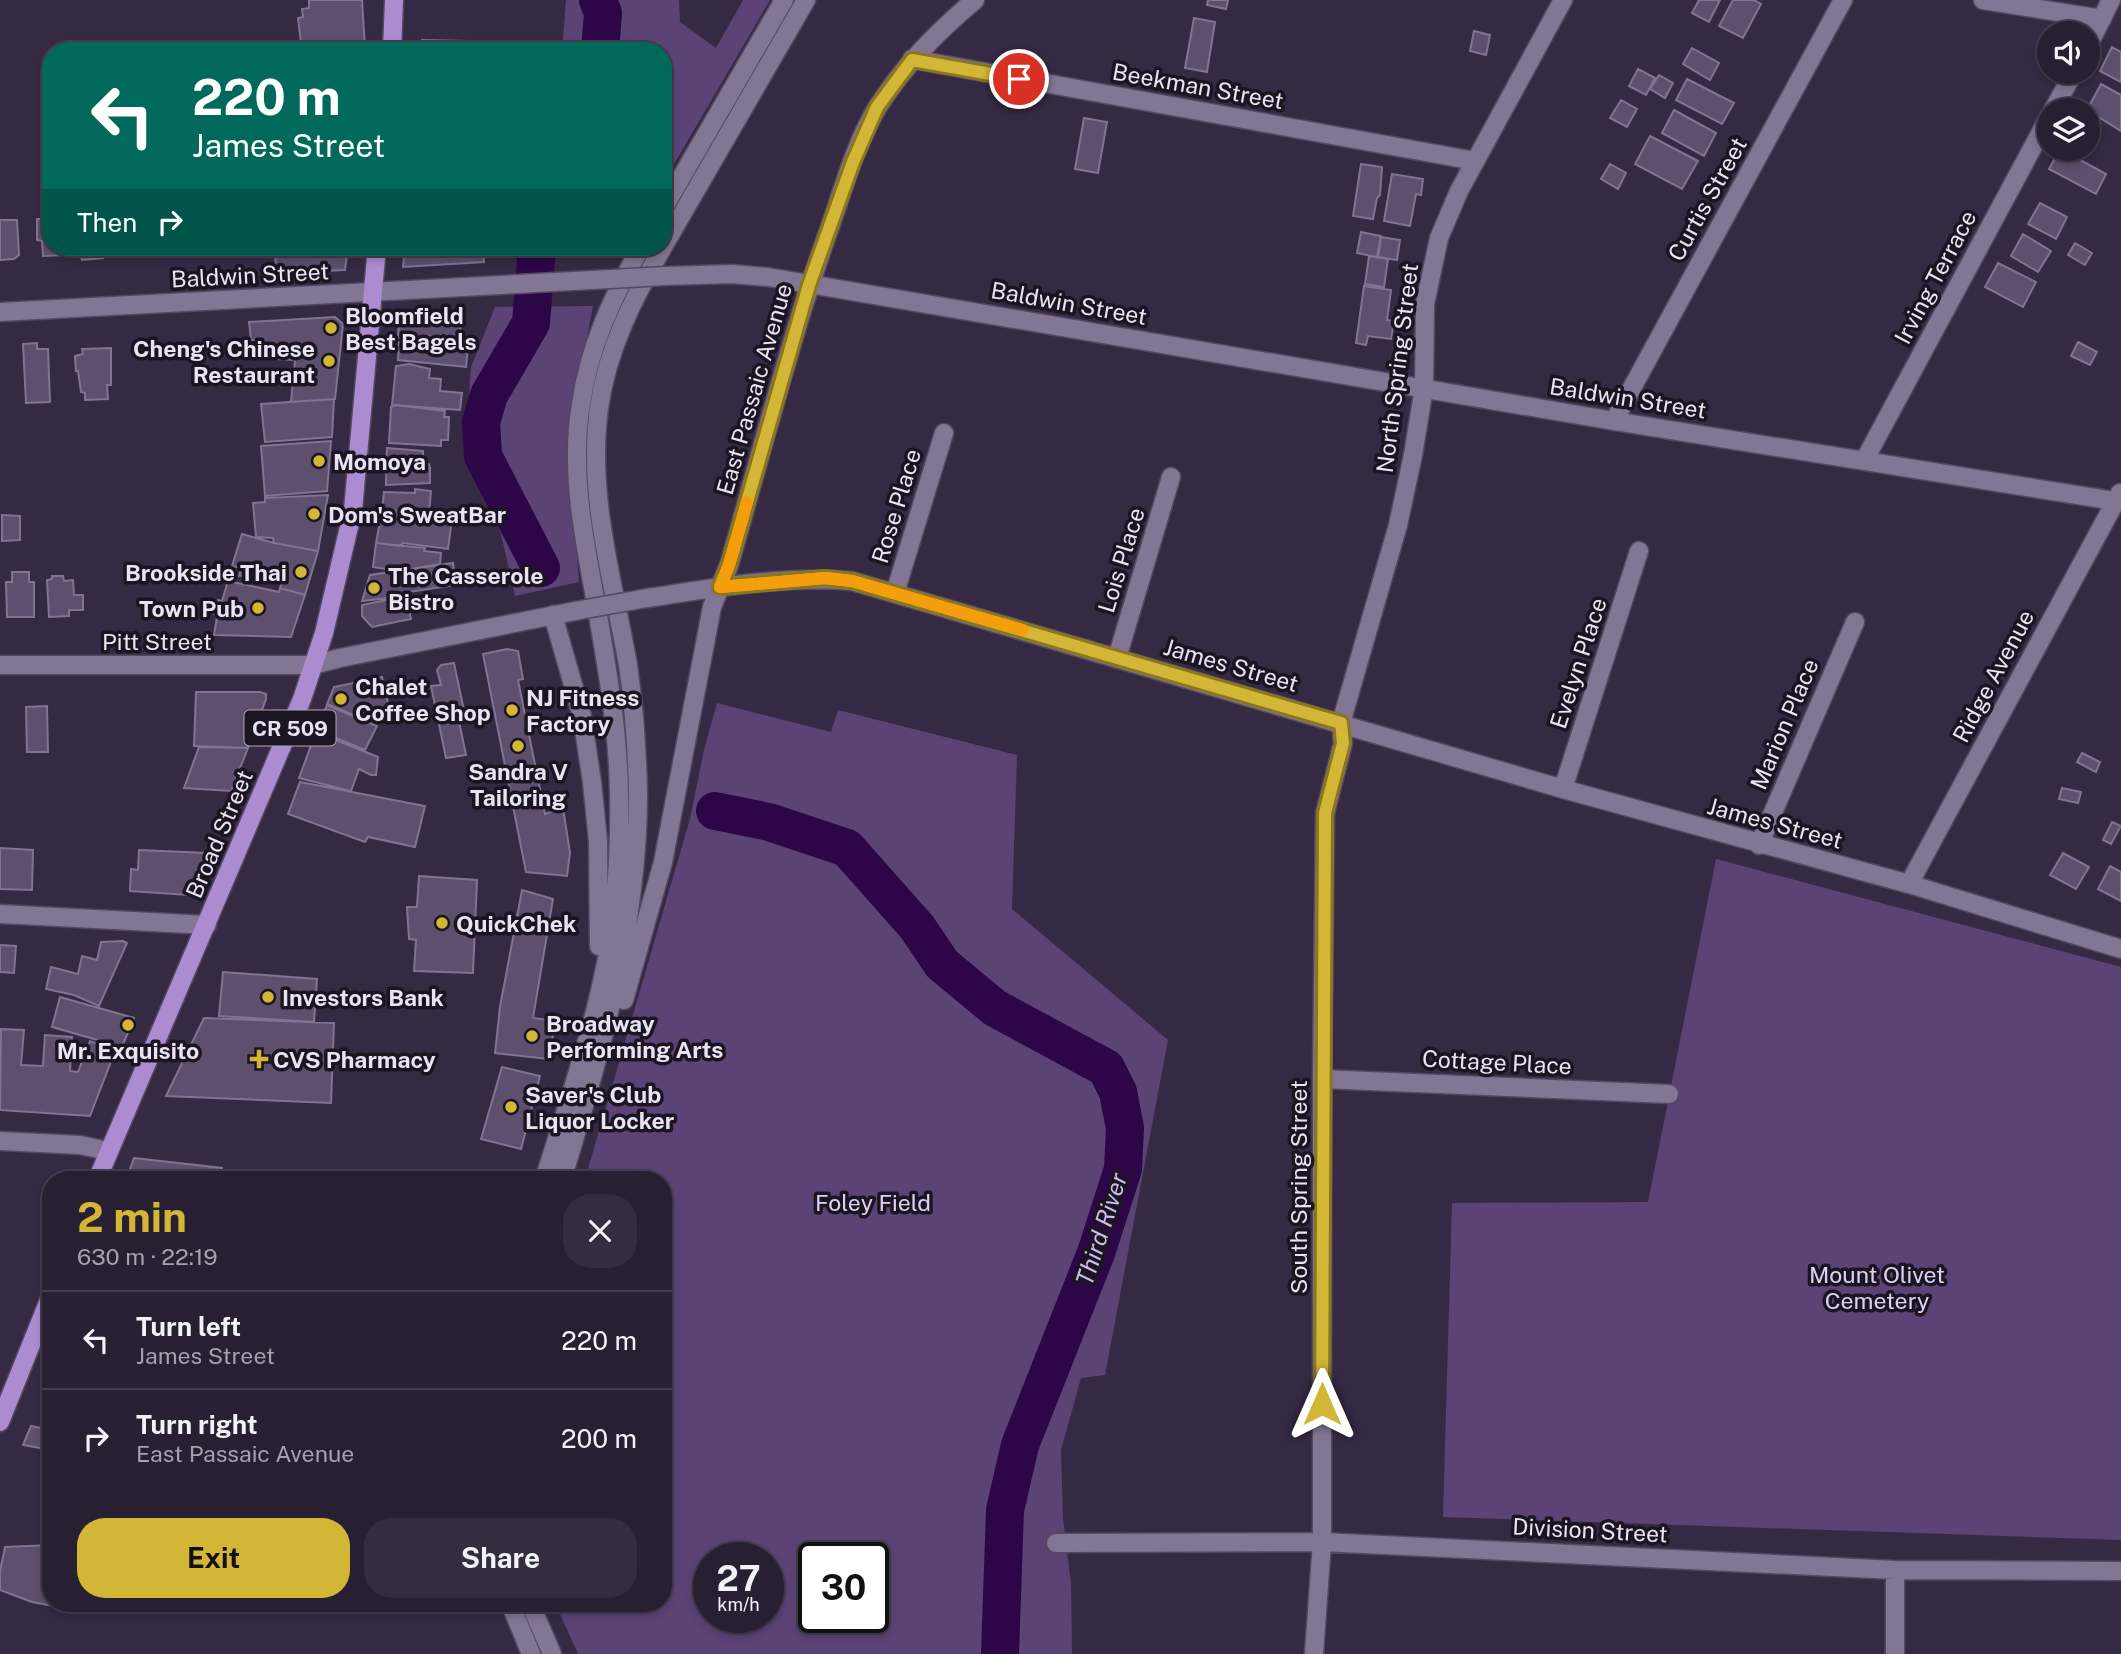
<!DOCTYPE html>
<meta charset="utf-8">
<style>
:root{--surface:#281f33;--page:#342c3f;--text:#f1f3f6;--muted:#a5a2ac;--line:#443d4e;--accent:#d3b635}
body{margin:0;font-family:"Public Sans",sans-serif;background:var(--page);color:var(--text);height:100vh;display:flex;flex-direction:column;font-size:26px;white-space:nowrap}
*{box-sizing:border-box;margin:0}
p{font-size:23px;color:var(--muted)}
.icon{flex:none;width:38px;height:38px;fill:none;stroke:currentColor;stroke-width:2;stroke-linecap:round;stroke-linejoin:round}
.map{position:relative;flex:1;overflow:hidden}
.sheet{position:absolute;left:42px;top:1171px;width:630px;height:441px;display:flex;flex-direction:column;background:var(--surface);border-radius:28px;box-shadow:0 4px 10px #0003,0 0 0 2px var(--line)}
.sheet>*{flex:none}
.guide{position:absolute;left:42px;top:42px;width:630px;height:214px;border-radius:28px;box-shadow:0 4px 10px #0003,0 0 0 2px var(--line);background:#00695c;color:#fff;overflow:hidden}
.controls{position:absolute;left:2037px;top:21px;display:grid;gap:14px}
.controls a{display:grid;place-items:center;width:63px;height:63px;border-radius:50%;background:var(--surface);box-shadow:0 4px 10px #0003,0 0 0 2px var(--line);font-size:35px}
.speed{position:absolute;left:693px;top:1542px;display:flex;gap:14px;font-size:35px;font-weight:700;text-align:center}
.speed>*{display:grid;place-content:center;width:91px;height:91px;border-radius:50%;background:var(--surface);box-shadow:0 4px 10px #0003,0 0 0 2px var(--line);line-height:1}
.speed small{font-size:18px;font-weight:400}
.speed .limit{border:4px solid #111;border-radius:10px;background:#fff;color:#111}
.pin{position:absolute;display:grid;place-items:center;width:60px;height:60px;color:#fff;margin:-30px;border:4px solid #fff;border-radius:50%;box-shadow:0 2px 7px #0007}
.me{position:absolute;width:77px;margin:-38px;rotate:0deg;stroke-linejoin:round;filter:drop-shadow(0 0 5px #0008)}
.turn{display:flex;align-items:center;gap:24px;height:147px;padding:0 35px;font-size:32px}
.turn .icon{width:91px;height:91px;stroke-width:2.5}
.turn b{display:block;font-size:49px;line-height:60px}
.then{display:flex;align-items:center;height:66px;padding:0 35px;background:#0003;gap:14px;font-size:26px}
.round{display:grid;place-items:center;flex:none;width:74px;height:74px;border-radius:28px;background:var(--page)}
.headline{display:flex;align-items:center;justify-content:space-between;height:119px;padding:0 35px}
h1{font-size:42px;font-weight:700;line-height:52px;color:var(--accent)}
.button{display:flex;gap:14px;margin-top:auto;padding:14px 35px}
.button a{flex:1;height:80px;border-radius:28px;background:var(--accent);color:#111;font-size:28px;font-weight:700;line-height:80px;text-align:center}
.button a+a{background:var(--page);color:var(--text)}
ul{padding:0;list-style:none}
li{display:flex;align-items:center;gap:21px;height:98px;padding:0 35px;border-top:2px solid var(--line)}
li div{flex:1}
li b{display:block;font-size:26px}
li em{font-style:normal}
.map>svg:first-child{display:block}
</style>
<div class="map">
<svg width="2121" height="1654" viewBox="0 0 2121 1654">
<rect width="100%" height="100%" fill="#362944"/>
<path fill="#5c4376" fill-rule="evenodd" d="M 566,0 L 679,0 L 680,22 L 716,48 L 743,0 L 770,0 L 663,183 L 663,51 L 562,51 Z
M 529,247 L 626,247 L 625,250 L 527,255 Z
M 593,306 L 568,436 L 579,582 L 515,596 L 501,534 L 465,449 L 471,367 L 495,307 Z
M 717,703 L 831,732 L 838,710 L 1017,755 L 1012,909 L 1168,1040 L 1105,1375 L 1081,1378 L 1061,1450 L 1063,1518 L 1071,1584 L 1072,1654 L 578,1654 L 555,1603 L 663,1603 L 663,1180 L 585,1179 L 690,819 L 704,750 ZM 709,1558 L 768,1558 L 768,1617 L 709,1617 ZM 814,1558 L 873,1558 L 873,1617 L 814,1617 Z
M 1716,859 L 2121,967 L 2121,1540 L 1443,1517 L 1452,1203 L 1648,1202 Z"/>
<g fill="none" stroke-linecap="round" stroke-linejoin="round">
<path stroke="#2c0647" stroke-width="38" d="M 598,0 L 603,13 L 600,51
M 537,247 L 531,323 L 489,395 L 481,422 L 483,456 L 541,568
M 715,811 L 769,822 L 847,848 L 917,927 L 942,964 L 995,1008 L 1106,1068 L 1118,1092 L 1125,1128 L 1123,1169 L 1096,1253 L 1020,1445 L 1005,1510 L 1000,1654"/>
</g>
<path fill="#5d4f6d" stroke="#817392" stroke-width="2" d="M 309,0 L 362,0 L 365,47 L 302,51 L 298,18 L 303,17 L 302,9 L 309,8 Z
M 1208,0 L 1228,0 L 1226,9 L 1207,5 Z
M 1699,0 L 1720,0 L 1709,22 L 1692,13 Z
M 1733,0 L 1754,0 L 1761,4 L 1743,38 L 1719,26 Z
M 1194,18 L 1215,22 L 1207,72 L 1185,68 Z
M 1474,31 L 1490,35 L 1486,55 L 1470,51 Z
M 422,40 L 468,41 L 468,47 L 477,48 L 476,51 L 421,51 Z
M 2112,47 L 2121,52 L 2121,82 L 2100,71 Z
M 1692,48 L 1719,63 L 1710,80 L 1683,64 Z
M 1638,69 L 1655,78 L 1646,95 L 1629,86 Z
M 1659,75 L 1673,83 L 1665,98 L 1650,89 Z
M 1687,79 L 1734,103 L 1722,124 L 1676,100 Z
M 2101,84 L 2121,95 L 2121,131 L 2087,110 Z
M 1621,100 L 1637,109 L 1627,127 L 1610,118 Z
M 1674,110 L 1716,133 L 1704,156 L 1662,133 Z
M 1084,118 L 1107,122 L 1098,173 L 1075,169 Z
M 1650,136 L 1698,161 L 1682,189 L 1635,164 Z
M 2060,149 L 2106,174 L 2096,194 L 2049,169 Z
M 1361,164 L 1382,167 L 1380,195 L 1377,198 L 1373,219 L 1353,216 Z
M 1610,164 L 1626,173 L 1618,189 L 1601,179 Z
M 1392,174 L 1423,179 L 1421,195 L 1416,194 L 1410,226 L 1384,221 Z
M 2040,203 L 2067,217 L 2056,239 L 2028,224 Z
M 37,219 L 51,219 L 51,247 L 66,247 L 67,255 L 43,256 L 42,241 L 37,240 Z
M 0,220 L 17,220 L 19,255 L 14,259 L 0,260 Z
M 1361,232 L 1381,236 L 1377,257 L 1357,253 Z
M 2023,234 L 2051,251 L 2038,272 L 2011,256 Z
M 1381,237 L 1400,240 L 1397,260 L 1378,257 Z
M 2075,243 L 2092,253 L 2085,265 L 2068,255 Z
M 79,247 L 104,247 L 103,258 L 82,260 Z
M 170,247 L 197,247 L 197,254 L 171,252 Z
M 275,247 L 348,247 L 345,270 L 276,273 Z
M 405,247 L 483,247 L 484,262 L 403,267 Z
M 1369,256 L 1388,259 L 1384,287 L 1365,284 Z
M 1998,263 L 2036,282 L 2023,307 L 1985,287 Z
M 1364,286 L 1391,290 L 1387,320 L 1394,321 L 1391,339 L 1368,336 L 1366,345 L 1356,343 Z
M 462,311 L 460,335 L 398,338 L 399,315 Z
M 335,317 L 343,324 L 335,399 L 291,402 L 295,360 L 256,358 L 258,340 L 251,340 L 249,322 Z
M 399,342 L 468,347 L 466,367 L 398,360 Z
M 2078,342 L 2097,352 L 2090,365 L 2071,356 Z
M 37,343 L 37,349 L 48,349 L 50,402 L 26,403 L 23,344 Z
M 111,348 L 111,385 L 107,385 L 108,399 L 85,400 L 85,393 L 81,392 L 78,371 L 76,371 L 75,356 L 83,354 L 82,349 Z
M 409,364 L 430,369 L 429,378 L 441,379 L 440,391 L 462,393 L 460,410 L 392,405 L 396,366 Z
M 334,399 L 332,437 L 265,442 L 261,404 Z
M 396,405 L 445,411 L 444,417 L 449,417 L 448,440 L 441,440 L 441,446 L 389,443 L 391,407 Z
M 331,441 L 327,491 L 265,496 L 261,446 Z
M 387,448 L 423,451 L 423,464 L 429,464 L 430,468 L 416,467 L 415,462 L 386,462 Z
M 386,462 L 415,462 L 416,467 L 430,468 L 430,483 L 386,485 Z
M 415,489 L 431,491 L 429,513 L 382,510 L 384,492 L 415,493 Z
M 328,495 L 318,551 L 274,543 L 273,538 L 256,537 L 253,503 L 265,502 L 265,498 Z
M 382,510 L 405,513 L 404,518 L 425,520 L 425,515 L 452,519 L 448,549 L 403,543 L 400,546 L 376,543 Z
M 2,515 L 20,516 L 20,540 L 2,541 Z
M 242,534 L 274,543 L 318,551 L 305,595 L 280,588 L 283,580 L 265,574 L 239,576 L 241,568 L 232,566 Z
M 376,543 L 425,548 L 424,551 L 441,553 L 440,564 L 411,569 L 402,567 L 401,570 L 397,571 L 373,567 Z
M 453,563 L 456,585 L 388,595 L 388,598 L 362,601 L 370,575 Z
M 12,572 L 29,572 L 29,582 L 34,582 L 34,617 L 7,617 L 6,582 L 12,582 Z
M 52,576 L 63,576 L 64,581 L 73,580 L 74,595 L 83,595 L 83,610 L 69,610 L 69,616 L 49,617 L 47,580 L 52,579 Z
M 228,581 L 279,592 L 280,588 L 305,595 L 291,637 L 214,635 L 217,617 L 214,614 L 218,600 L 222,601 Z
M 406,596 L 411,619 L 372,627 L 362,616 L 362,605 Z
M 507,649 L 518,651 L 523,679 L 518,680 L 545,814 L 563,808 L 570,853 L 567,876 L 526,872 L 483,654 Z
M 454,663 L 466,720 L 459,721 L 466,755 L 446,758 L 431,686 L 441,685 L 437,670 L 441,665 Z
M 382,677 L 391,716 L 381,718 L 380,709 L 353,715 L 327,704 L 334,687 Z
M 196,692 L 260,692 L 266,694 L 266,699 L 248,748 L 194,746 Z
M 327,705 L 377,726 L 365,750 L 317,730 Z
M 47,706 L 48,752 L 27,752 L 26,707 Z
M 316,732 L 378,757 L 376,775 L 371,775 L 359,769 L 351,791 L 299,778 Z
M 199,747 L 248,748 L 231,791 L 184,788 Z
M 2082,753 L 2100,762 L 2096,772 L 2077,762 Z
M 300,782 L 425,806 L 415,847 L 368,837 L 365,842 L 288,814 Z
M 2062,788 L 2081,792 L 2078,803 L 2059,799 Z
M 2112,822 L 2121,826 L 2111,844 L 2103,840 Z
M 0,848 L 33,850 L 32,890 L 0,889 Z
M 139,850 L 207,853 L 189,895 L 130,891 L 131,869 L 138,870 Z
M 2063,853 L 2089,867 L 2076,889 L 2050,875 Z
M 2110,866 L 2121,872 L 2121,901 L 2098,889 Z
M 419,876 L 477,880 L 473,973 L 414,971 L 416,940 L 409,939 L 407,907 L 417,907 Z
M 522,890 L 553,899 L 533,1018 L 556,1021 L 548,1059 L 495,1053 L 500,1007 Z
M 123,941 L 127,943 L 99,1006 L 74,995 L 46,989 L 51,967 L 78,974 L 82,956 L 97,960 L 101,942 Z
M 0,945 L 16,946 L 14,973 L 0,972 Z
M 223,972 L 317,979 L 314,1022 L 219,1016 Z
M 60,997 L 134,1018 L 122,1047 L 52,1027 Z
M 204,1018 L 334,1023 L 331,1103 L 166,1096 Z
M 1,1029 L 24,1030 L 21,1065 L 43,1066 L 45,1035 L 72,1037 L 70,1071 L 78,1072 L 90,1041 L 115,1051 L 90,1116 L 0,1110 Z
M 502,1067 L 540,1076 L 521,1149 L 481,1139 Z
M 134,1158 L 222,1168 L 221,1180 L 126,1180 Z
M 31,1426 L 51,1430 L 51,1450 L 23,1445 Z
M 51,1545 L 51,1603 L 83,1603 L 80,1611 L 32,1602 L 0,1590 L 0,1571 L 5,1547 Z"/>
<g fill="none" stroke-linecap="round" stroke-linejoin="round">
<defs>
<path id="minor" d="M 1983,0 L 2102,19
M 2088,46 L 2111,0
M 912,59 L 1475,161
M 2053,110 L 2074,72
M 665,276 L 732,274 L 768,277 L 1614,421 L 2121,502
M 0,312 L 592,280
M 1614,421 L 1843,0
M 1864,461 L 2049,117
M 720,587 L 729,565 C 762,451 791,335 831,224 C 844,186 857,139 879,105 C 905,64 938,31 975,0
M 895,593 L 944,433
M 647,598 C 714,588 784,575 852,581 L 1563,789 L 1909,884 L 2121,949
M 1117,658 L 1171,477
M 0,665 L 313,665 L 340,658 L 575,611
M 1563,789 L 1639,551
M 1759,845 L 1855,622
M 1909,884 L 2120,493
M 0,914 L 207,925
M 1322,1079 L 1669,1094
M 0,1141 L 80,1145 L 108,1151
M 1056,1543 L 1322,1542 L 1895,1570 L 2121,1571
M 1314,1654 L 1322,1542 L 1322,1079 L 1325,813 L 1343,743 L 1341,723 L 1398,525 L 1413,455 L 1424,388 L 1425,304 L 1439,238 L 1459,191 L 1563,0
M 1895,1654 L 1895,1570"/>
<path id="secondary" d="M 663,209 L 784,0
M 663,247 L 806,0
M 553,615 L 582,716 L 592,782 L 598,841 L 599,946
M 624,1000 L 663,862 L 712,607 L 720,587
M 544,1180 C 571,1093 603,1004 614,914 C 618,874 620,832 619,792 C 618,727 606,662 595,598 C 583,534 570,468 581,404 C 589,347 613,296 641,247
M 562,1180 C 600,1053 639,925 638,791 C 637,749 634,707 628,665 C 613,580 587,495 599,408 C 607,349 634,297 663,247
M 510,1603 L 531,1654
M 530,1603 L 552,1654"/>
<path id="primary" d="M 392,51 L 394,0
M 97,1180 L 302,699 L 324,633 L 353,510 L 377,247
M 0,1422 L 51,1295"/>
</defs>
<use href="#minor" stroke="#53485f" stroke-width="21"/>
<use href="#secondary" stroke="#53485f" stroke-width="21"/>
<use href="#primary" stroke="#53485f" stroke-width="21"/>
<use href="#minor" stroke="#837594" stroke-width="18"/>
<use href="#secondary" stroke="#837594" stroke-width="18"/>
<use href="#primary" stroke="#ac8bd1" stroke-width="18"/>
<defs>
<path id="minor-bridge" d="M 592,280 L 665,276
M 575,611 L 647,598"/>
</defs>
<use href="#minor-bridge" stroke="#53485f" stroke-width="21" stroke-linecap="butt"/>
<use href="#minor-bridge" stroke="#837594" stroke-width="18"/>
</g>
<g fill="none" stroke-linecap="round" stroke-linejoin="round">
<defs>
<path id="route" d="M 1019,79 L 912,60 L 877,107 L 853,162 L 809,285 L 729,565 L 720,587 L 825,578 L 852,581 L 1341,723 L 1343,743 L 1325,813 L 1322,1404"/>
</defs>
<use href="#route" stroke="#897622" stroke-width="18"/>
<use href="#route" stroke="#d3b635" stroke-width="12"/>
<path stroke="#f59e0b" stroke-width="12" d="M 747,502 L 729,565 L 720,587 L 825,578 L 852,581 L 1023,630"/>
</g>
<g fill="#d3b635" stroke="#1b1521" stroke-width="2.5">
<circle cx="331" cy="328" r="7"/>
<circle cx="329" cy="361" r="7"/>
<circle cx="319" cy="461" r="7"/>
<circle cx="314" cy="514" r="7"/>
<circle cx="301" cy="572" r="7"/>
<circle cx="374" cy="588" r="7"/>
<circle cx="258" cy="608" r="7"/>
<circle cx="341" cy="699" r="7"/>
<circle cx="512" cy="710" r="7"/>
<circle cx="518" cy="746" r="7"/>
<circle cx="442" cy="923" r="7"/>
<circle cx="268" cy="997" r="7"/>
<circle cx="128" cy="1025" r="7"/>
<circle cx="532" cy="1036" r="7"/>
<path d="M255.5 1048.5h7v7h7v7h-7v7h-7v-7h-7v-7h7z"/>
<circle cx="511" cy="1107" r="7"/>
</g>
<g text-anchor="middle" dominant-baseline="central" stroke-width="7" stroke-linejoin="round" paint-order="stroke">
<rect fill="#1b1521" stroke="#ada5b5" stroke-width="2" x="244.5" y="710.5" width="91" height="35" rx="5"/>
<g font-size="21" font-weight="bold" fill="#ebe3f4">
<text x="290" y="728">CR 509</text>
</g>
<g font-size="23" fill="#ebe3f4" stroke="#1b1521">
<text transform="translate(1198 86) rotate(10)">Beekman Street</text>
<text transform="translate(1707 199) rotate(-61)">Curtis Street</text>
<text transform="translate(250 275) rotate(-3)">Baldwin Street</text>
<text transform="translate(1935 277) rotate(-62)">Irving Terrace</text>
<text transform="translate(1069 303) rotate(10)">Baldwin Street</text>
<text transform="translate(1397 368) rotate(-83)">North Spring Street</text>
<text transform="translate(754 389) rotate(-74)">East Passaic Avenue</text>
<text transform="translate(1628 398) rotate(9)">Baldwin Street</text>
<text transform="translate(896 506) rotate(-73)">Rose Place</text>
<text transform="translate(1121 560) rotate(-73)">Lois Place</text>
<text x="157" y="641">Pitt Street</text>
<text transform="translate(1578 663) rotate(-72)">Evelyn Place</text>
<text transform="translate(1231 665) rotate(16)">James Street</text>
<text transform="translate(1993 676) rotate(-62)">Ridge Avenue</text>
<text transform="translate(1784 724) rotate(-67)">Marion Place</text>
<text transform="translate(1775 823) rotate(15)">James Street</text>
<text transform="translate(219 834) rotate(-67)">Broad Street</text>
<text transform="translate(1497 1062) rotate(3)">Cottage Place</text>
<text transform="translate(1298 1187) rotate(-90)">South Spring Street</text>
<text transform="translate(1590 1530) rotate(3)">Division Street</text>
</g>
<g font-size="23" font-weight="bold" fill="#ebe3f4" stroke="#1b1521" text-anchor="start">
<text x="345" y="315">Bloomfield<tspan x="345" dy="26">Best Bagels</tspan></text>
<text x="315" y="348" text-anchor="end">Cheng's Chinese<tspan x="315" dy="26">Restaurant</tspan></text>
<text x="333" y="461">Momoya</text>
<text x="328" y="514">Dom's SweatBar</text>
<text x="287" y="572" text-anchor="end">Brookside Thai</text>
<text x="388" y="575">The Casserole<tspan x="388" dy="26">Bistro</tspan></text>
<text x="244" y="608" text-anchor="end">Town Pub</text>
<text x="355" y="686">Chalet<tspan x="355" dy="26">Coffee Shop</tspan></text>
<text x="526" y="697">NJ Fitness<tspan x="526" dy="26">Factory</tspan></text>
<text x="518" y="771" text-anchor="middle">Sandra V<tspan x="518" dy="26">Tailoring</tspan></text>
<text x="456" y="923">QuickChek</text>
<text x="282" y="997">Investors Bank</text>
<text x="546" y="1023">Broadway<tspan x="546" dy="26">Performing Arts</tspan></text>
<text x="128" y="1050" text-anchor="middle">Mr. Exquisito</text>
<text x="273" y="1059">CVS Pharmacy</text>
<text x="525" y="1094">Saver's Club<tspan x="525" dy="26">Liquor Locker</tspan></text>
</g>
<g font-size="23" fill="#e0cef5" stroke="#1b1521">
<text x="873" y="1202">Foley Field</text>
<text x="1877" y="1274">Mount Olivet<tspan x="1877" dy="26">Cemetery</tspan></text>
</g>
<g font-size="24" font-style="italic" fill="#d3b9f2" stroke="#1b1521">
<text transform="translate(1101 1229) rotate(-72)">Third River</text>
</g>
</g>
</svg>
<div class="controls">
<a><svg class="icon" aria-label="sound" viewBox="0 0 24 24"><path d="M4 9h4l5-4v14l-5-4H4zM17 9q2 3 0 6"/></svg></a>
<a><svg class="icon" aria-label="layers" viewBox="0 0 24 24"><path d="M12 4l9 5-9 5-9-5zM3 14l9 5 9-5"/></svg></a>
</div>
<div class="speed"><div>27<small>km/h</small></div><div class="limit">30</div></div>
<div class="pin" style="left:1019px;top:79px;background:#d93025"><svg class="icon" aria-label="arrive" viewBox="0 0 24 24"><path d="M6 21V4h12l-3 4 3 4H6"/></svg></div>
<svg class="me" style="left:1322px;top:1404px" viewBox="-20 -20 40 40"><path d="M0-17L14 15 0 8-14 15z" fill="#d3b635" stroke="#fff" stroke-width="4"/></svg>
<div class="guide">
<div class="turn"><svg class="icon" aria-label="left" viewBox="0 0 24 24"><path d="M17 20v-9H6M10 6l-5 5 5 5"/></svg><div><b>220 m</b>James Street</div></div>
<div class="then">Then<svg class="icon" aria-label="right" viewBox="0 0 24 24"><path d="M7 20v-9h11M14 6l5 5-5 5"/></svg></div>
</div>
<section class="sheet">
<div class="headline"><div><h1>2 min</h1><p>630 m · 22:19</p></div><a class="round"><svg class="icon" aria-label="close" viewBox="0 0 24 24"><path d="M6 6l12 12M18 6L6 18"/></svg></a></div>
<ul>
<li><svg class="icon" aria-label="left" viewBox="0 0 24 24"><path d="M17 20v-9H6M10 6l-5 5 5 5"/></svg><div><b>Turn left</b><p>James Street</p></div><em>220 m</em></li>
<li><svg class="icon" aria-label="right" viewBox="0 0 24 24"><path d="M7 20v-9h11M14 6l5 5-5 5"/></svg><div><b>Turn right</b><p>East Passaic Avenue</p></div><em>200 m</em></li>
</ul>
<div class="button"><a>Exit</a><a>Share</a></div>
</section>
</div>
